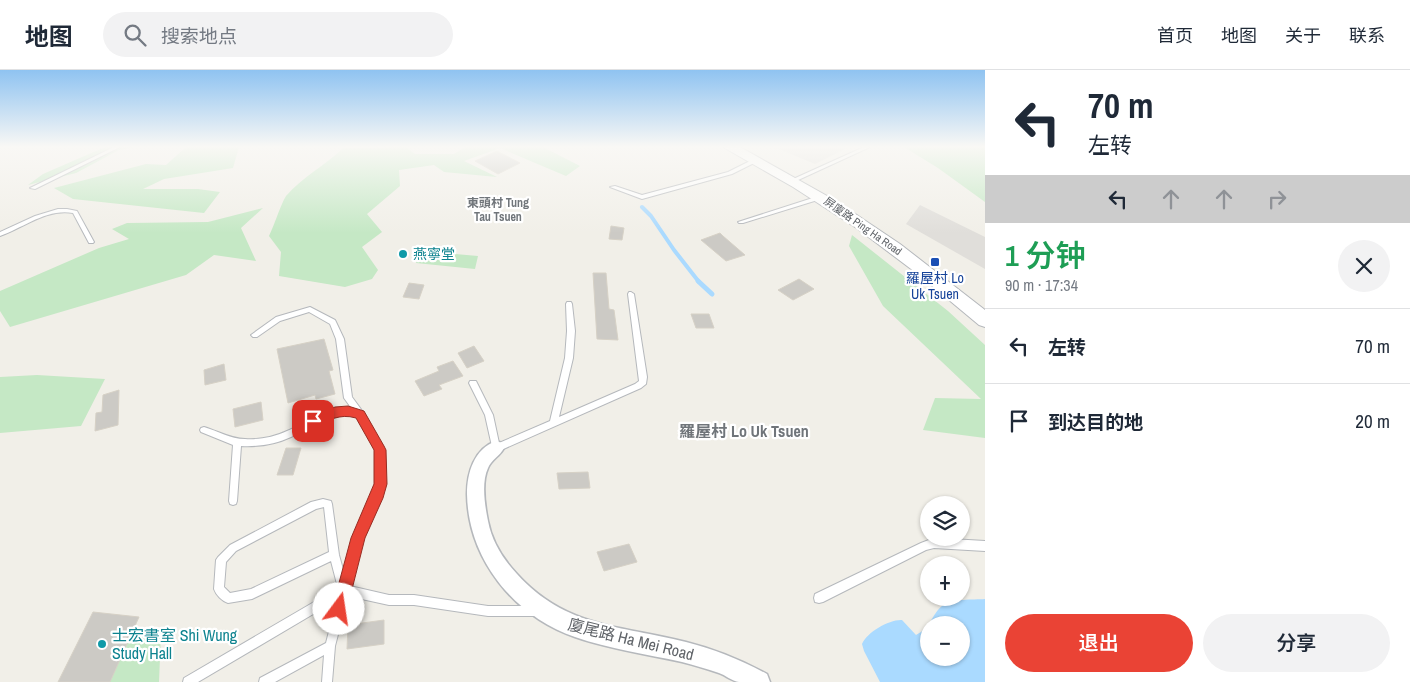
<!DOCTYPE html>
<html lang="zh">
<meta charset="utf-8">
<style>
:root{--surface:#fff;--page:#f2f2f3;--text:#1f2937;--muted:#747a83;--line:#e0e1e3;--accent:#ea4335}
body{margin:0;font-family:"Archivo Narrow","Noto Sans SC",sans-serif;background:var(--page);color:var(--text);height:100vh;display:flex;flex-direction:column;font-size:19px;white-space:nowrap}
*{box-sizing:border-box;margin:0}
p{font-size:16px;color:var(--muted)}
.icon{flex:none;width:28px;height:28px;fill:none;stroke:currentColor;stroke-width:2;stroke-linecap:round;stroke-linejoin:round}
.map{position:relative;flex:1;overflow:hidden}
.sheet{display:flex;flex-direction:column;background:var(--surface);width:425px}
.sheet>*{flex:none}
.guide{background:#fff;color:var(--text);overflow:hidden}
.buttons{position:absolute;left:920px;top:426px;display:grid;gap:10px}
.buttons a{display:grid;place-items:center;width:50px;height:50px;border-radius:50%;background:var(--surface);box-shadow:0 1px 4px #0004;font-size:25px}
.pin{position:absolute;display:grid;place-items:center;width:42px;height:42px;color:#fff;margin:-21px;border-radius:10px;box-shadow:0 2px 8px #0006}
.me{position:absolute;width:55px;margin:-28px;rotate:14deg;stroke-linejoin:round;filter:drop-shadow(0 0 4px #0008)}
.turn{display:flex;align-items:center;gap:18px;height:105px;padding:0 20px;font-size:22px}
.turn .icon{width:65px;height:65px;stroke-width:2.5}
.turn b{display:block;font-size:35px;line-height:42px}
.lanes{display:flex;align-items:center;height:48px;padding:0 20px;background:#0003;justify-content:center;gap:25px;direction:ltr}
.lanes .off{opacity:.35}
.round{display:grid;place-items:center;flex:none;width:52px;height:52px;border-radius:26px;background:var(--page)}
.summary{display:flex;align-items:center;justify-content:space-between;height:85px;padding:0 20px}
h1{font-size:30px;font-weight:600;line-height:38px;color:#1e9e55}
.cta{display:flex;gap:10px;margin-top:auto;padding:10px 20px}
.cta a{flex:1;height:58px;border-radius:30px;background:var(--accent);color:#fff;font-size:20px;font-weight:600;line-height:58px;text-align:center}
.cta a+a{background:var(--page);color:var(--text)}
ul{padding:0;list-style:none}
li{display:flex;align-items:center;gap:15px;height:75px;padding:0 20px;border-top:1px solid var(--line)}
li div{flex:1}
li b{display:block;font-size:19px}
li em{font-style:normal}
header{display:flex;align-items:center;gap:30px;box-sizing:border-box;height:70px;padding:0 25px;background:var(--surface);border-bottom:1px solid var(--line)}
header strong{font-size:24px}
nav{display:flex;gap:28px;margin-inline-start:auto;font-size:18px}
.search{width:350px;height:45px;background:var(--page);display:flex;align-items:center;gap:12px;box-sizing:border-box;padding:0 18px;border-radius:28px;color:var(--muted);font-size:19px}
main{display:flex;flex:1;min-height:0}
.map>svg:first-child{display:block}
</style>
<header>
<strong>地图</strong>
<div class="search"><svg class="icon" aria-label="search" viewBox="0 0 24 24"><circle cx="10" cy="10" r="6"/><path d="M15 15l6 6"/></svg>搜索地点</div>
<nav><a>首页</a><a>地图</a><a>关于</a><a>联系</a></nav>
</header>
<main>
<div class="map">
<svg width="985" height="612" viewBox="0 0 985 612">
<rect width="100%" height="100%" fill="#f1efe8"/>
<path fill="#e0deda" d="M 774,77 L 849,77 L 815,94 Z
M 920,135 L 985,167 L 985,199 L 906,154 Z"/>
<path fill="#c5e8c5" d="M 105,77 L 135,77 L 119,80 L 76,103 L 28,115 L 43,104 Z
M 186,77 L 239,77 L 233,98 L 164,109 L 143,119 L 198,119 L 220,122 L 204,143 L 73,129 L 54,118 L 146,94 L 166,95 Z
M 406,77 L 415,84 L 454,84 L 465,77 L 543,77 L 580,96 L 566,106 L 500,78 L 464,91 L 497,107 L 444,102 L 434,95 L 399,100 L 400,116 L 367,144 L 382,162 L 362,177 L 378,200 L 372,209 L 345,217 L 279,206 L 281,182 L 269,166 C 274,156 281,134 286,126 C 302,107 326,95 343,78 Z
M 904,77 L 985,77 L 985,132 L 938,98 Z
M 263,138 L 241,158 L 256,191 L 214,185 L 186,205 L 10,257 L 0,241 L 0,221 L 99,178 L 129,169 L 112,159 L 127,153 L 208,152 Z
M 852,165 L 948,241 L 985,275 L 985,368 L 923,360 L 935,328 L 981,329 L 883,236 L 849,176 Z
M 421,181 L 478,186 L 475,199 L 416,193 Z
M 37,305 L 105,309 L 81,356 L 0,363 L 0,307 Z
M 161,563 L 159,612 L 86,612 L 102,570 Z"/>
<path fill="#aadaff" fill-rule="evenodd" d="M 985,529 L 985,612 L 880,612 L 864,581 L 862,574 C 867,562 890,549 902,550 L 916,565 C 931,558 932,544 942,536 C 952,528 973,530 985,529 ZM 929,555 L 961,555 L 961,588 L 929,588 Z"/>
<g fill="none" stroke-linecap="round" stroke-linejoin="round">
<path stroke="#aadaff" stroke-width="4" d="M 642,137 L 651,146 L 674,180 L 699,212"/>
<path stroke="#aadaff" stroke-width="5" d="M 698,211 L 712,224"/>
</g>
<path fill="#cccac5" stroke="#d6d1c6" d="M 497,81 L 520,93 L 498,104 L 475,91 Z
M 611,156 L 624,158 L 622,170 L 609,169 Z
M 720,163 L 723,166 L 745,185 L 726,191 L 701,170 Z
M 593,203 L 606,203 L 609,239 L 614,240 L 618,270 L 597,269 Z
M 799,209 L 814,219 L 793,230 L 778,220 Z
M 409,213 L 424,215 L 419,229 L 403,227 Z
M 691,244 L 709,244 L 714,258 L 696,258 Z
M 324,269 L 333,300 L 329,301 L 335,324 L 316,329 L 315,325 L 288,333 L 277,279 Z
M 474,276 L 484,291 L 467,298 L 458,283 Z
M 453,291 L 463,306 L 439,315 L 442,319 L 424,326 L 415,311 L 439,301 L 437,297 Z
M 224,294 L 226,310 L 205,315 L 204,300 Z
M 119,320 L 118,355 L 95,361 L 96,343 L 102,342 L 103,325 Z
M 261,332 L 263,350 L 235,357 L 233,339 Z
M 286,378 L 301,378 L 293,405 L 277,405 Z
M 588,402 L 590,418 L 559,419 L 557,403 Z
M 629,474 L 637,492 L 604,501 L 597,482 Z
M 93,542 L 139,547 L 110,612 L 58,612 Z
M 384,550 L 384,574 L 347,579 L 348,555 Z"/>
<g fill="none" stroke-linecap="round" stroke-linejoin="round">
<defs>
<path id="service" d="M 114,77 L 120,77 L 35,119 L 30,118 Z
M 864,77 L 870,77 L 796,111 L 791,110 Z
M 756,88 L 759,90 L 758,91 L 732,104 L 642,129 L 610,117 L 615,116 L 642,125 L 728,102 Z
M 822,125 L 825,127 L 824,128 L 743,153 L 739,153 L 738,152 Z
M 58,139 L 67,139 L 77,141 L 94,172 L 93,173 L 89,173 L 73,143 C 47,138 23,158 0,166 L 0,162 L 35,146 Z
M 629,222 L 631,222 L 634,224 L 647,307 L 646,314 L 641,318 L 499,381 L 496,382 L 493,381 L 485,345 L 469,313 L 470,311 L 476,311 L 493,345 L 499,373 L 550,351 L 565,288 L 567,261 L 566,234 L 567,232 L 571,232 L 572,234 L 575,261 L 573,288 L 559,347 L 635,314 L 639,311 L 628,224 Z
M 310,237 L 335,250 L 336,252 L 344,269 L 352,327 L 363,342 L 384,380 L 386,399 L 385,414 L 363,468 L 350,516 L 389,525 L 414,525 L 488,536 L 539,536 L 543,537 L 544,541 L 543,545 L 539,546 L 488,546 L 414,535 L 389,535 L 348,526 L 335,576 L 332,612 L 322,612 L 324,585 L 275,612 L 259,612 L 260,608 L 326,573 L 337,530 L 198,612 L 183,612 L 184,608 L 338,518 L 331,491 L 252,529 L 228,533 C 222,531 216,525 214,519 L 216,490 L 218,487 L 230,475 L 311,432 L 323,429 L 331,431 L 332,434 L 339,485 L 344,503 L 353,468 L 377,414 L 378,399 L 376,380 L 357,347 C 329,341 315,356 291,367 C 276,374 258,377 241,376 L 237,431 L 236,434 L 233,435 L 230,434 L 229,431 L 233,375 L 201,362 L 200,360 L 201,358 L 204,357 C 218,361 230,369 245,369 C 259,370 274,367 287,361 C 308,352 327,336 352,339 L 344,328 L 336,269 L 330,254 L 309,242 L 280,251 L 257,267 L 253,267 L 251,265 L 276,247 ZM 324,437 L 329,482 L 251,519 L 230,523 L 224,517 L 226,492 L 236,481 L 316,439 Z
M 934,468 L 985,471 L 985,481 L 934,478 L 926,480 L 823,532 L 819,533 L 815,532 L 814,528 L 815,524 L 921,473 Z"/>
<path id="minor" d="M 496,371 L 502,373 L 504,378 C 500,386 491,390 488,398 C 481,413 485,436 488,451 C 492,472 503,489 517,504 C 566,558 619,555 686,572 C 714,579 741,590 767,604 L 770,612 C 760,612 749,612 739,612 C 732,611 725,605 719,603 C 707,599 694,595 682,592 C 646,584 609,579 575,567 C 514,546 468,489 467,424 C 467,403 474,379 496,371 Z"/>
<path id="tertiary" d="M 723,77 L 740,77 L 836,131 L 900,174 L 985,240 L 985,257 L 979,255 L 919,205 L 858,159 L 793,117 Z"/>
</defs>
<use href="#service" stroke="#b5b8bc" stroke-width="2"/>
<use href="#minor" stroke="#b5b8bc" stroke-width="3"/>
<use href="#tertiary" stroke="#b5b8bc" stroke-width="2"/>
<use href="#service" fill="#fff" fill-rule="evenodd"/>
<use href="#minor" fill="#fff" fill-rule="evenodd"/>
<use href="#tertiary" fill="#fff" fill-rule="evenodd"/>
</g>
<linearGradient id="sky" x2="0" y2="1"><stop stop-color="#8fc3f1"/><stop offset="0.47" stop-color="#f9f8f5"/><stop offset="1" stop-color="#f9f8f5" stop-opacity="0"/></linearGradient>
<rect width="985" height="163" fill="url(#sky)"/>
<path fill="#ea4335" stroke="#982c22" d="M 348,336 L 364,341 L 384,376 L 386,380 L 387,414 L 383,428 L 365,468 L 347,539 L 345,544 L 339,546 L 334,544 L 332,539 L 351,468 L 374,414 L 374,380 L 356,348 C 339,343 329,351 313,356 L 309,355 L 307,351 L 309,348 L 335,337 Z"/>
<g fill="#0f9aa8" stroke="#fff" stroke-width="2">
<circle cx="403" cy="184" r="5"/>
<circle cx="102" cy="574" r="5"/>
</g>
<rect fill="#1a4fb4" stroke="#fff" stroke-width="2" x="930" y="187" width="10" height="10" rx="2.5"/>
<g text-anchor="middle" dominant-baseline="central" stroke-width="4.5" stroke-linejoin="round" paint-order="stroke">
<g font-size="11" fill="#5f6368" stroke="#fff">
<text transform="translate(863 156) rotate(35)">屏廈路 Ping Ha Road</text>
</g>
<g font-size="12" font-weight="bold" fill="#70757a" stroke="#fff">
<text x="498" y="133">東頭村 Tung<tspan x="498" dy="14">Tau Tsuen</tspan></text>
</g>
<g font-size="14" fill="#0d838f" stroke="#fff" text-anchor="start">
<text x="413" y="184">燕寧堂</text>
</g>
<g font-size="14" fill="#164399" stroke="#fff">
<text x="935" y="208">羅屋村 Lo<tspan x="935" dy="16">Uk Tsuen</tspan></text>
</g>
<g font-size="16" font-weight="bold" fill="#70757a" stroke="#fff">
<text x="744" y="361">羅屋村 Lo Uk Tsuen</text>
</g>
<g font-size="16" fill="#0d838f" stroke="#fff" text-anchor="start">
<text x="112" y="565">士宏書室 Shi Wung<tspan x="112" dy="18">Study Hall</tspan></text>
</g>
<g font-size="16" fill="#5f6368" stroke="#fff">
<text transform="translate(631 569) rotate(14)">廈尾路 Ha Mei Road</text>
</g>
</g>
</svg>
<div class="buttons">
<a><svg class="icon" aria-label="layers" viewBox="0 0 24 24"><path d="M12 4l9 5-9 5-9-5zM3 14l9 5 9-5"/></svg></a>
<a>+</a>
<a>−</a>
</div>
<div class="pin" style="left:313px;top:351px;background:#d93025"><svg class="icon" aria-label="arrive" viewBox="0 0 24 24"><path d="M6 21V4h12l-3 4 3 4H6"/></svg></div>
<svg class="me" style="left:339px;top:539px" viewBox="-20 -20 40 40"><circle r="19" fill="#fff"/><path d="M0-13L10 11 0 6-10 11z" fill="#ea4335"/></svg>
</div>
<section class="sheet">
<div class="guide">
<div class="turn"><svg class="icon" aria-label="left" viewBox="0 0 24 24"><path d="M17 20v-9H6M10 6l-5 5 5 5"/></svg><div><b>70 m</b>左转</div></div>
<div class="lanes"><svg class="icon" aria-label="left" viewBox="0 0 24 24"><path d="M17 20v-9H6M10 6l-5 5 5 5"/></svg><svg class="icon off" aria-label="ahead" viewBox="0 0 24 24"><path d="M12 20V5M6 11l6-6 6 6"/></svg><svg class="icon off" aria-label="ahead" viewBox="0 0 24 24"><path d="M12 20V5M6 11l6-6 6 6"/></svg><svg class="icon off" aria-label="right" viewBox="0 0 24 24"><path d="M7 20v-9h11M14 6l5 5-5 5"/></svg></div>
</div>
<div class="summary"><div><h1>1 分钟</h1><p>90 m · 17:34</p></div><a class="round"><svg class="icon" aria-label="close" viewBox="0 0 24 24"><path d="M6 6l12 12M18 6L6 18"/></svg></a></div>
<ul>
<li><svg class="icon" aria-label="left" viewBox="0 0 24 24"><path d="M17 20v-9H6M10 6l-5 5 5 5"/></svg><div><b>左转</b></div><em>70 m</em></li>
<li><svg class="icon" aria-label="arrive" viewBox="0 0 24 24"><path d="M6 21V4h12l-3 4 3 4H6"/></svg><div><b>到达目的地</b></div><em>20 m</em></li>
</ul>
<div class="cta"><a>退出</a><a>分享</a></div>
</section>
</main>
